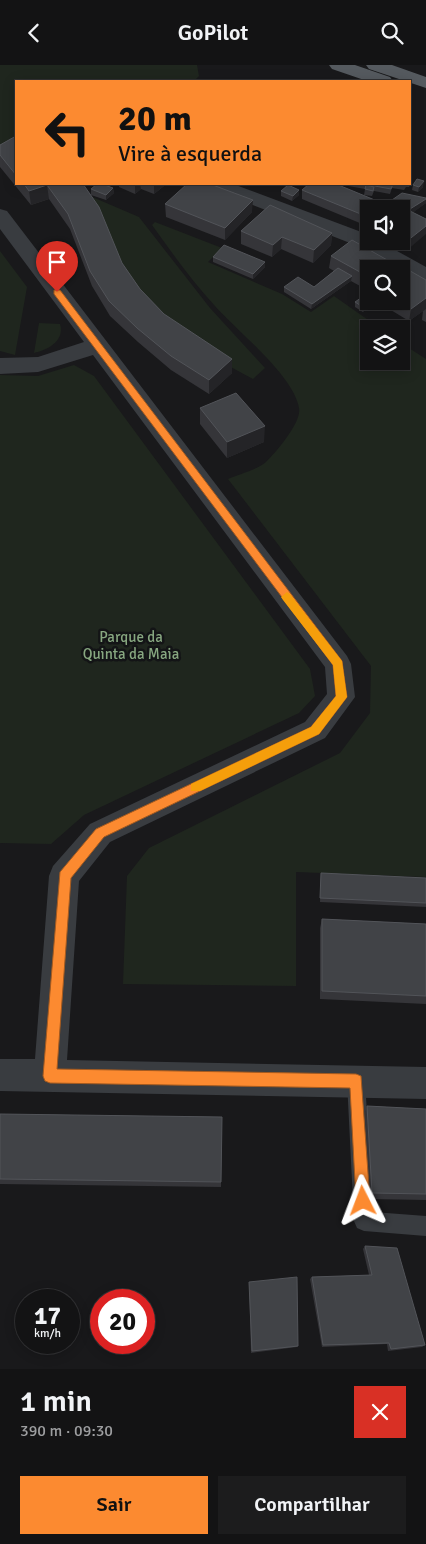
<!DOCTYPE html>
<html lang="pt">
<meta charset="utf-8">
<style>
:root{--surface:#131314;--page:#1c1c1d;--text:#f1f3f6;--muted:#9d9ea0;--line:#323234;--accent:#fc8a30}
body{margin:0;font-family:Signika,sans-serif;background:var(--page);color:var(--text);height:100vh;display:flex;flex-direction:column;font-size:19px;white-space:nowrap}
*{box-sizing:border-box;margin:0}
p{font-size:16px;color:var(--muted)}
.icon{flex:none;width:28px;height:28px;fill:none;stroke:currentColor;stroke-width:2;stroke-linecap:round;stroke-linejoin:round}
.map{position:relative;height:1304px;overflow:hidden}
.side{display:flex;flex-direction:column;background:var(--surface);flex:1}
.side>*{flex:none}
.hud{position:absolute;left:15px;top:15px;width:396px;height:105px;border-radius:0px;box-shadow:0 2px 12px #0003,0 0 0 1px var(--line);background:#fc8a30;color:#111;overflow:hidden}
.controls{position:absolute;left:360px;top:135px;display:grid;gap:10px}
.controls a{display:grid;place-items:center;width:50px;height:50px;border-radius:0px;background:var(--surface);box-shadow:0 2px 12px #0003,0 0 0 1px var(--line);font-size:25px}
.speed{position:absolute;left:15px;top:1224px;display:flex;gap:10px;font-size:25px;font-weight:700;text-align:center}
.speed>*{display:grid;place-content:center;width:65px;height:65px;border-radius:50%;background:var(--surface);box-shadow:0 2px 12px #0003,0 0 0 1px var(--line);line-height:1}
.speed small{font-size:12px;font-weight:400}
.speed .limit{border:8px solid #d22;background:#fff;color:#111}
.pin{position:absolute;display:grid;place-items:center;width:42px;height:42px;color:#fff;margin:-51px -21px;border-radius:50% 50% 50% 0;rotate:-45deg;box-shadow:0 0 5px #0007}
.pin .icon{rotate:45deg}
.me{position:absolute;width:55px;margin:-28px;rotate:357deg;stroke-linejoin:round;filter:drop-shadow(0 0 4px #0008)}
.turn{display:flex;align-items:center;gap:18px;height:105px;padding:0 20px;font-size:22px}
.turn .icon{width:65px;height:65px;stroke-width:2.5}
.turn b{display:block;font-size:35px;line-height:42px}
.round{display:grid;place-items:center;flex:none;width:52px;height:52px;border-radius:0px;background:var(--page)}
.overview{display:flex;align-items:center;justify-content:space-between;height:85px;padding:0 20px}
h1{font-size:30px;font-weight:600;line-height:38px}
.action{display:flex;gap:10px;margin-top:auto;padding:10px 20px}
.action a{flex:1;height:58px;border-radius:0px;background:var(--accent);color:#111;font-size:20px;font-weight:600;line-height:58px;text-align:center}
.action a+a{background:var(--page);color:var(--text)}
header{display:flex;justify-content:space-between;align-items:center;height:65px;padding:0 20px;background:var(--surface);font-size:22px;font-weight:600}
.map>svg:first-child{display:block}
</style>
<header><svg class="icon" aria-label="back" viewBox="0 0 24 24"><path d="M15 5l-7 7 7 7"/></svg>GoPilot<svg class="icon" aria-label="search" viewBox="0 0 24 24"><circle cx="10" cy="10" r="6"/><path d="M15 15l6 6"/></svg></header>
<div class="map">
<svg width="426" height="1304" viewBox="0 0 426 1304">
<rect width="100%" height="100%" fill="#19191b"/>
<path fill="#1f261e" d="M 0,0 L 197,0 L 199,11 L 194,16 L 16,16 L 16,77 L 0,87 Z
M 83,128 L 139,152 L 210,243 L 265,303 L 253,314 L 199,285 L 144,238 Z
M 155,157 L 222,183 L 208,197 L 282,229 L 311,247 L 334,231 L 381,264 L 369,264 L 369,296 L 401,296 L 401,278 L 426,294 L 426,812 L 296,807 L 296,921 L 123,919 L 127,811 L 149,783 L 340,688 L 370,648 L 371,601 L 228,414 C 239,409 257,405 266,397 C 276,387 302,357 299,343 C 294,311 237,266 215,241 C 192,216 172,188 152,160 Z
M 0,186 L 27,222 L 15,290 L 0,286 Z
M 39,258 L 60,259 C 65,276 48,285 34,288 Z
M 74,300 L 94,311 L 310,604 L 315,631 L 299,648 L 84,750 L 51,779 L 0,778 L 0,310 L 38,311 Z"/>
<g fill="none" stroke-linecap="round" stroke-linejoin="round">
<path fill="#393c40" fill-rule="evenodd" d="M 356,1007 L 362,1010 L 365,1016 L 373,1147 L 426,1151 L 426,1171 L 364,1166 L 357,1163 L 354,1156 L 347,1016 L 350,1010 Z"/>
<path fill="#393c40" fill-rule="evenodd" d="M 206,119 L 233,119 L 364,168 L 369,171 L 369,176 L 379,176 L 426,202 L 426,218 L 350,178 L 209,123 Z
M 0,144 L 7,146 L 347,591 L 351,599 L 355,632 L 325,673 L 110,777 L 79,816 L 67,995 L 426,1002 L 426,1034 L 0,1026 L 0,994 L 35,994 L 49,811 L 53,801 L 90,759 L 305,657 L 327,629 L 325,602 L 93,290 L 38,307 L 0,309 L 0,293 L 38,292 L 84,277 L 0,164 Z"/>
<path fill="#555a5f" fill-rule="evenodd" d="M 329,0 L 355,0 L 390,12 L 393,16 L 367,16 L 332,4 Z
M 366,0 L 392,0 L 426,12 L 426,23 L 369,4 Z"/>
</g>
<path fill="#353539" d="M 16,71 L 16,119 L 83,119 L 122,198 L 140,224 L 164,249 L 232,308 L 209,329 L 171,305 L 138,277 L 110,251 L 92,221 L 70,164 L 49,134 L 31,140 L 0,102 L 0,80 Z
M 410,112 L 411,117 L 409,122 L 406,122 L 404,125 L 392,123 L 390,129 L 374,126 L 372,131 L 364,130 L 365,124 L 337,119 L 410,119 Z
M 119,119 L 164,119 L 164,121 L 154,129 L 141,124 L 135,129 L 119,122 Z
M 413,120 L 423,122 L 418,127 L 412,125 Z
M 113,123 L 114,128 L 106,135 L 91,130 L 91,124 Z
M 302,125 L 369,144 L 369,159 L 367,161 L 302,134 Z
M 281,126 L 299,130 L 292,136 L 281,131 Z
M 392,135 L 426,138 L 413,147 L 406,186 L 387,176 L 401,176 L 401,144 L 399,144 L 392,140 Z
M 165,139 L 252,147 L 225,175 L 166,152 Z
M 241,166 L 332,168 L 331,180 L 313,198 L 281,184 L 272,192 L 241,179 Z
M 331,191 L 369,204 L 369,226 L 351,216 L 311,244 L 284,227 L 284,222 L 314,222 L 334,206 L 329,203 Z
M 213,192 L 265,197 L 265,202 L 253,214 L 213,197 Z
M 426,215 L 426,257 L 422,255 L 423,246 L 409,256 L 376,236 L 401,236 Z
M 375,236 L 374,237 L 363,247 L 355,242 L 355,237 Z
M 200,343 L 264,377 L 227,393 L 200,359 Z
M 321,808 L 426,813 L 426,842 L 320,837 Z
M 322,854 L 426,859 L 426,939 L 320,934 L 320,863 Z
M 367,1041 L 426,1044 L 426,1135 L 368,1134 L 364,1049 Z
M 0,1049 L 222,1052 L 221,1122 L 0,1119 Z
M 365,1181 L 425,1280 L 422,1282 L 388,1286 L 387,1279 L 322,1282 L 310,1214 L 312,1212 L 369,1210 L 363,1184 Z
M 249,1217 L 298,1281 L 297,1282 L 251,1288 Z"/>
<path fill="#242427" d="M 424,116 L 423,122 L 418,127 L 419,122 Z
M 135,119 L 140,119 L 141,124 L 135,129 Z
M 154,119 L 164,119 L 164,121 L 154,129 Z
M 47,120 L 49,134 L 31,140 L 29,126 Z
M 113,123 L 114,128 L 106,135 L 106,130 Z
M 299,125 L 299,130 L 292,136 L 293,131 Z
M 426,134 L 426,138 L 410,150 L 410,144 Z
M 253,135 L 252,147 L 225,175 L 225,163 Z
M 382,138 L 381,144 L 376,144 Z
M 369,151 L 369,159 L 367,161 L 368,152 Z
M 426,161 L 426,169 L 406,186 L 407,176 Z
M 332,168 L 331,180 L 313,198 L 314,185 Z
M 282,172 L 281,184 L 272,192 L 273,180 Z
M 265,197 L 265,202 L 253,214 L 253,209 Z
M 352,211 L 351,216 L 311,244 L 312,239 Z
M 426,233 L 426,244 L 409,256 L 411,244 Z
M 370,236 L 375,236 L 374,237 L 363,247 L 363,242 Z
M 232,294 L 232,308 L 209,329 L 209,315 Z
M 265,361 L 264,377 L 227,393 L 227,377 Z"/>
<path fill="#414347" stroke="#525459" d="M 16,71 L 16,110 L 0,90 L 0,80 Z
M 417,114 L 424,116 L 419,122 L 413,120 Z
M 24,119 L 83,119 L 99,142 L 122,198 L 140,224 L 164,249 L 232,294 L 209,315 L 171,291 L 137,263 L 109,236 L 90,206 L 68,149 L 47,120 L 29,126 Z
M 97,119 L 102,119 L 113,123 L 106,130 L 91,124 Z
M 187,119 L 210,119 L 253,135 L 225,163 L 165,139 Z
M 309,119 L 336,119 L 382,138 L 376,144 L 369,144 L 369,151 L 368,152 L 302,125 Z
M 364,119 L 393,119 L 391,124 Z
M 288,120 L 299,125 L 293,131 L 281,126 Z
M 366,120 L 374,122 L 373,126 L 365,124 Z
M 402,128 L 426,133 L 426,134 L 410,144 L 392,135 Z
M 270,140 L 332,168 L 314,185 L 282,172 L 273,180 L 241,166 Z
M 402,142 L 426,154 L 426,161 L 407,176 L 401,173 L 401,144 L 400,144 Z
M 352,175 L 396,200 L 391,204 L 369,204 L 369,212 L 331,191 Z
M 224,180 L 265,197 L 253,209 L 213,192 Z
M 338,203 L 352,211 L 312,239 L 284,222 L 298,212 L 314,222 Z
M 405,203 L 426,215 L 426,233 L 411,244 L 398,236 L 401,236 L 401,206 Z
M 368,228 L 369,229 L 369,236 L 370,236 L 363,242 L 355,237 Z
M 236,328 L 265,361 L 227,377 L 200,343 Z
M 321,808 L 426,813 L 426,838 L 320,833 Z
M 322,854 L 426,859 L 426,931 L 322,926 Z
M 367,1041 L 426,1044 L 426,1129 L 372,1128 Z
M 0,1049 L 222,1052 L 221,1117 L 0,1114 Z
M 365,1181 L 397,1183 L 425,1280 L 391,1284 L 389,1278 L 323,1280 L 312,1212 L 372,1210 Z
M 297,1212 L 298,1281 L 252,1286 L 249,1217 Z"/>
<path fill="#fc8a30" stroke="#a45a1f" d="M 54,225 L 60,225 L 342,596 L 347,632 L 319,669 L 104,772 L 71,813 L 57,1004 L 356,1009 L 361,1011 L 370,1136 L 368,1141 L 363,1143 L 358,1141 L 356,1136 L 350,1023 L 50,1018 L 45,1016 L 43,1011 L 60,807 L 96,764 L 311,662 L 336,631 L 333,600 L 54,229 Z"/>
<path fill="#f59e0b" d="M 287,527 L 290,529 L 342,596 L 347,632 L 319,669 L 200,726 L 191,726 L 191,719 L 311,662 L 336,631 L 333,600 L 283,535 L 281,532 Z"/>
<g text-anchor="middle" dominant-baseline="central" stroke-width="5" stroke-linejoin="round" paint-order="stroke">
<g font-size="15" fill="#87a780" stroke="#131416">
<text x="131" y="572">Parque da<tspan x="131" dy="17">Quinta da Maia</tspan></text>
</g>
</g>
</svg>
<div class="controls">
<a><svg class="icon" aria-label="sound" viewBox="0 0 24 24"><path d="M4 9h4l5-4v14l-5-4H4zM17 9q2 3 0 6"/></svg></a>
<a><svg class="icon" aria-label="search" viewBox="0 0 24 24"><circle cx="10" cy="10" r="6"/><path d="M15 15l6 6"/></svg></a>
<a><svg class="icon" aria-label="layers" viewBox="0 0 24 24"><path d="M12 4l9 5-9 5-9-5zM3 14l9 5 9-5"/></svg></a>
</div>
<div class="speed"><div>17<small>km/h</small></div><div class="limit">20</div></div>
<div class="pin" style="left:57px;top:227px;background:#d93025"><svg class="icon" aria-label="arrive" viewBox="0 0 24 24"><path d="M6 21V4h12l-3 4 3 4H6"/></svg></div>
<svg class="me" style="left:363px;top:1136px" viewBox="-20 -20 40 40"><path d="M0-17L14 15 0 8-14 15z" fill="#fc8a30" stroke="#fff" stroke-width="4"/></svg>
<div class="hud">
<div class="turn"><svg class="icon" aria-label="left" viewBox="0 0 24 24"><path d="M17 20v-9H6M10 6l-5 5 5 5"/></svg><div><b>20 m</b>Vire à esquerda</div></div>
</div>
</div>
<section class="side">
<div class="overview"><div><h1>1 min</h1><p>390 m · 09:30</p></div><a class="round" style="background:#d93025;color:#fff"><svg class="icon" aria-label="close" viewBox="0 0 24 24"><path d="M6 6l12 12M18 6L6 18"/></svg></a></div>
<div class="action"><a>Sair</a><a>Compartilhar</a></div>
</section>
